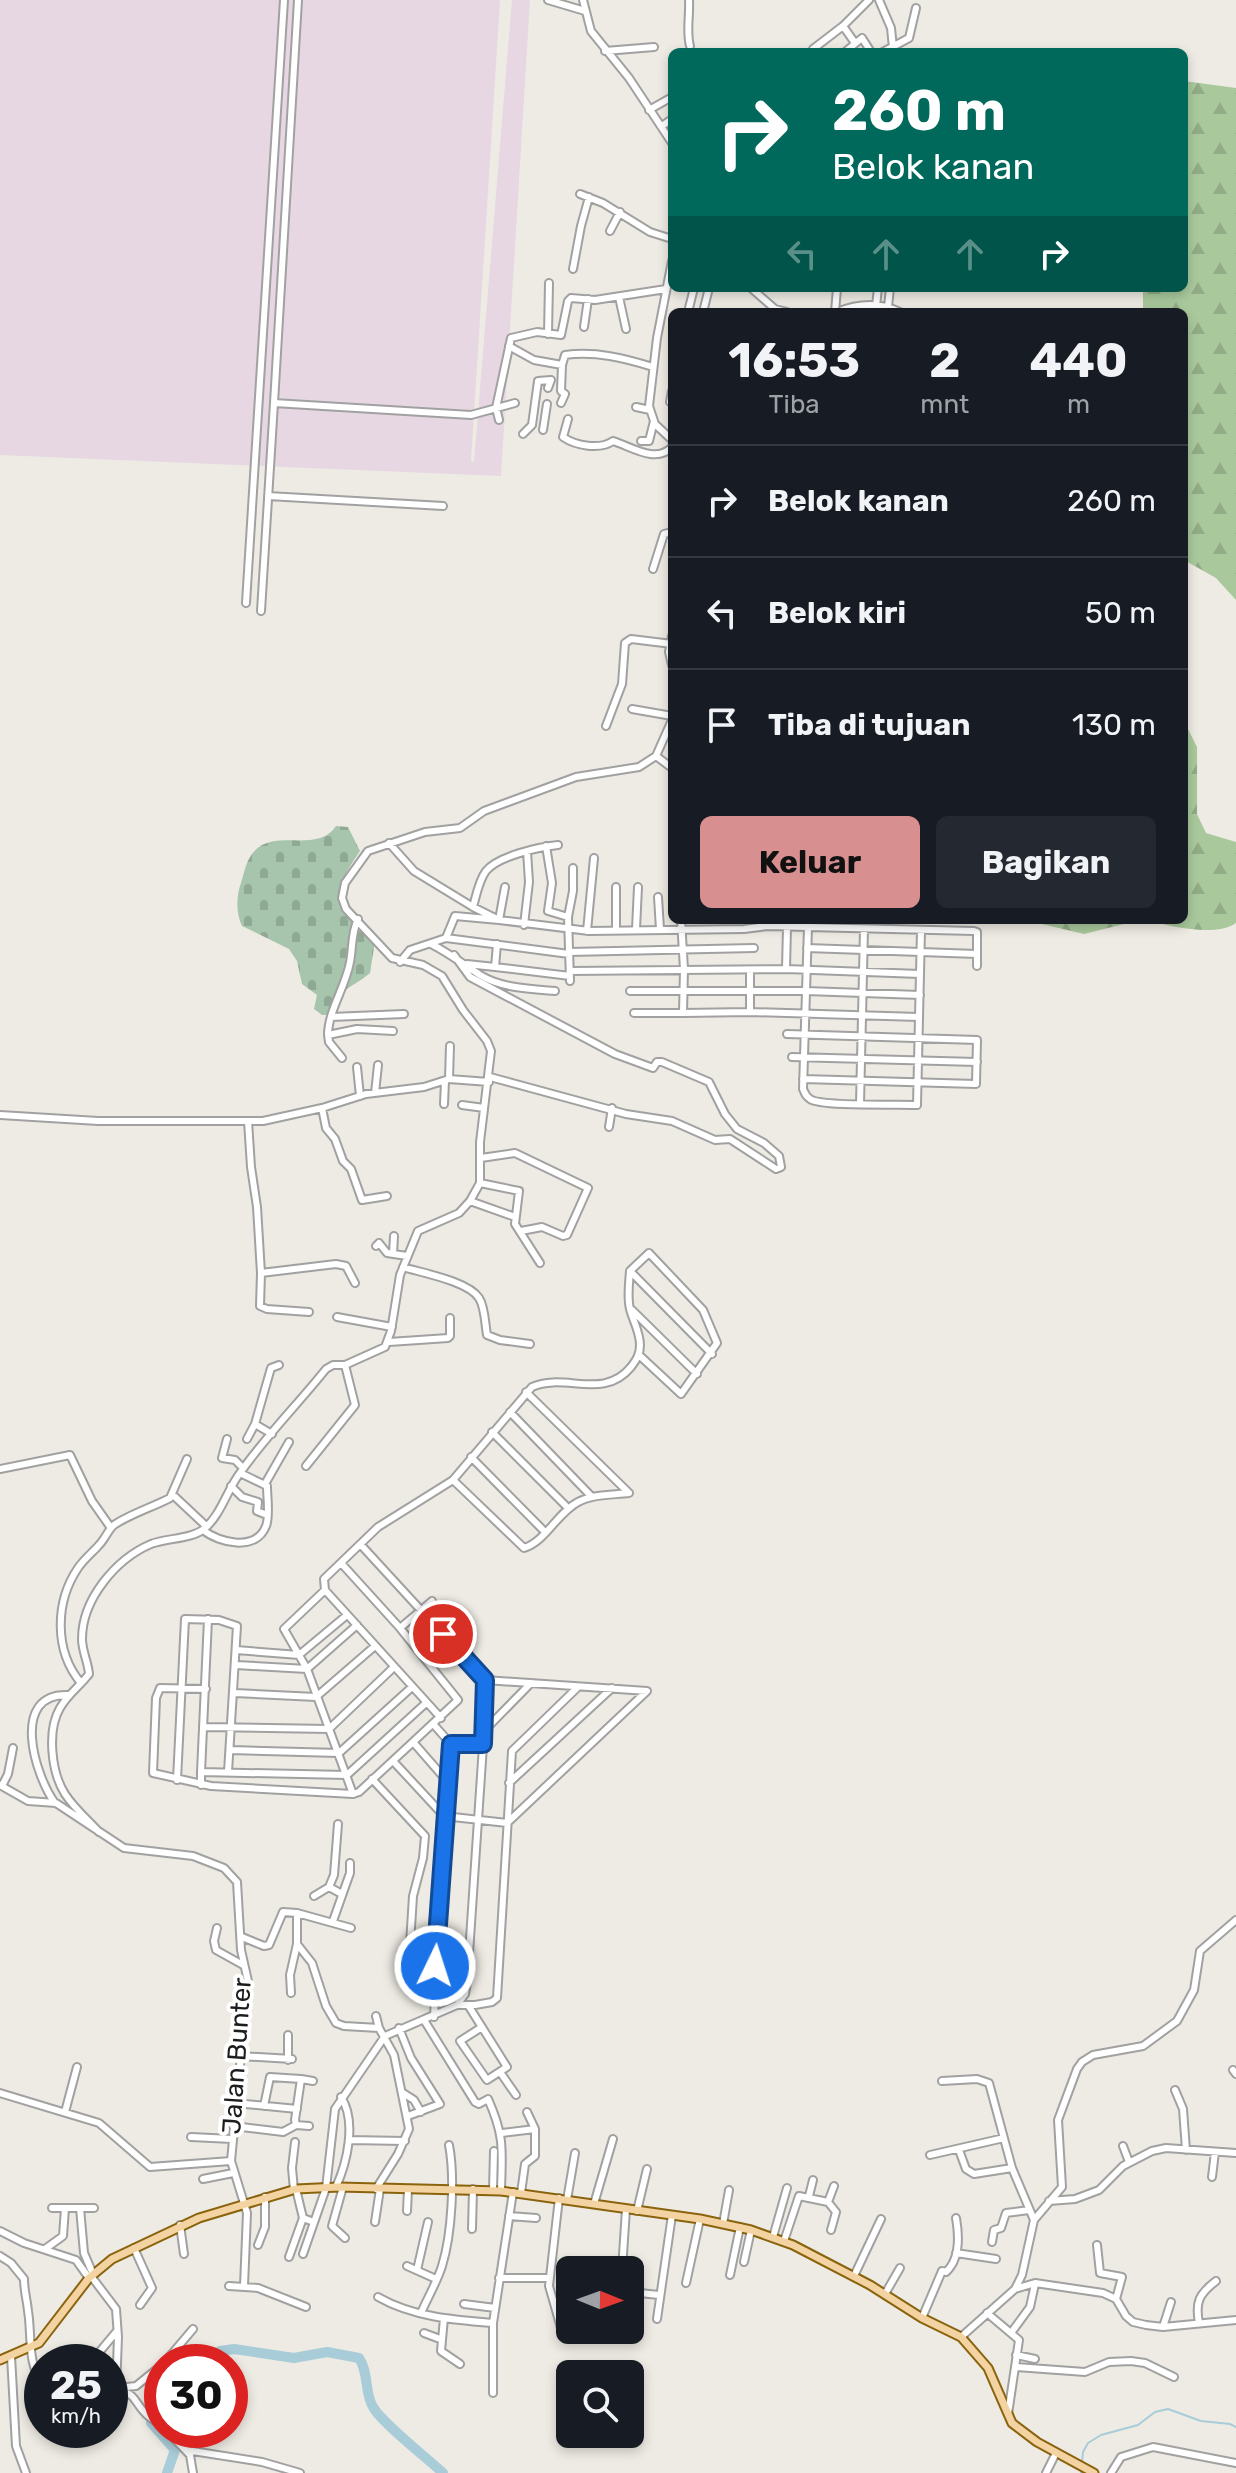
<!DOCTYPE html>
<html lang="id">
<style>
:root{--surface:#171b24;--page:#242831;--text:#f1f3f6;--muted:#9ea1a6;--line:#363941;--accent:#d88f8f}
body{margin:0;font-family:Rubik,sans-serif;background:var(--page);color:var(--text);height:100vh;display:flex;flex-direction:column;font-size:30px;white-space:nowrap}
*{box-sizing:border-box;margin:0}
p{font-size:26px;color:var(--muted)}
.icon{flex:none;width:44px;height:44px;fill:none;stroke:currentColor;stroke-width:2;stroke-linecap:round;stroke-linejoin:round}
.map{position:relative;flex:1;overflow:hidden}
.side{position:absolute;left:668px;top:308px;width:520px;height:616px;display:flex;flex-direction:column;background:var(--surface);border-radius:12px;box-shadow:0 4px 12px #0003}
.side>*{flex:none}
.top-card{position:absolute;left:668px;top:48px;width:520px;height:244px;border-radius:12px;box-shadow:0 4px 12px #0003;background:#00695c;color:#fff;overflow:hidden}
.needle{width:52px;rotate:91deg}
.buttons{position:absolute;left:556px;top:2256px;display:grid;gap:16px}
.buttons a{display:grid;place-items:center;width:88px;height:88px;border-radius:12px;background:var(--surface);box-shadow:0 4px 12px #0003;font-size:40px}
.speed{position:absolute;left:24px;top:2344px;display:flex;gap:16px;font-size:40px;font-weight:700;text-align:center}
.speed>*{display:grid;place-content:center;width:104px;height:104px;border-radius:50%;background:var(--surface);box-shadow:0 4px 12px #0003;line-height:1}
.speed small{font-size:20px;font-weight:400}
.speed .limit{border:12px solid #d22;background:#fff;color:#111}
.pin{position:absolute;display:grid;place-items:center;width:68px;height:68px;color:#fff;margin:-34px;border:4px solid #fff;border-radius:50%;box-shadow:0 2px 8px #0007}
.me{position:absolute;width:88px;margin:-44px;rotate:4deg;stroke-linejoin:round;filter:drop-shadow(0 0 6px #0008)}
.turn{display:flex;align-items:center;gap:28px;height:168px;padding:0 32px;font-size:36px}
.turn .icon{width:104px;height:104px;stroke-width:2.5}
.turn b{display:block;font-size:56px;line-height:68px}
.lanes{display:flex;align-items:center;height:76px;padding:0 32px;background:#0003;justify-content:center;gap:40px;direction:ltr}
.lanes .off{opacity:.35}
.eta{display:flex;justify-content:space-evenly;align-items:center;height:136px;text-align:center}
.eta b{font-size:48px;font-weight:700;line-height:56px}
.cta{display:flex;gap:16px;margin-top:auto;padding:16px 32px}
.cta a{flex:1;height:92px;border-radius:12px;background:var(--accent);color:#111;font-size:32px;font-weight:700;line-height:92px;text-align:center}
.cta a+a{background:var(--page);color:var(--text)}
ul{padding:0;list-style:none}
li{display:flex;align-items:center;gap:24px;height:112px;padding:0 32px;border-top:2px solid var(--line)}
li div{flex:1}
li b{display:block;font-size:30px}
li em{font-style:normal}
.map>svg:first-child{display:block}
</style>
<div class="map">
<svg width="1236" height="2473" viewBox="0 0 1236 2473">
<defs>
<pattern id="forest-firs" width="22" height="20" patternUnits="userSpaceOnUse" patternTransform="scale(2)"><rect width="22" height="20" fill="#a9c99c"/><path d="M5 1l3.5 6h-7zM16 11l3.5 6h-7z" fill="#91ac86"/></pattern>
<pattern id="cemetery-stones" width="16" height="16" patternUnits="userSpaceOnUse" patternTransform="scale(2)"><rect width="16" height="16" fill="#a7c5ac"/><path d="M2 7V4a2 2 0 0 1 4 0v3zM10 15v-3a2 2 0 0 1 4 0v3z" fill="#8fa994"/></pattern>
</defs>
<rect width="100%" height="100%" fill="#eeebe4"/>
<path fill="#e6d7e3" d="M 0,0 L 500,0 L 471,461 L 474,462 L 512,0 L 530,0 L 501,476 L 0,455 Z"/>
<path fill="url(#forest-firs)" d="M 1184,81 L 1236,88 L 1236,600 L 1216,578 L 1184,560 L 1184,312 L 1143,312 L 1143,288 L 1184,288 Z
M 1184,721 L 1197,747 L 1197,814 L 1206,833 L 1236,842 L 1236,923 C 1217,937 1170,927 1149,920 L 1184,920 Z
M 1025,920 L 1140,920 L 1084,934 Z"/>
<path fill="url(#cemetery-stones)" d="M 336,826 L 348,827 L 360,851 C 326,900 340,901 375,941 L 370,973 C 347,992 342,985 328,1015 L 322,1015 L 314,1009 L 317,995 L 302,984 L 297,961 L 289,949 L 242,926 C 236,914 236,896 241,883 C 244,873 246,862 252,854 C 272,826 317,855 336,826 Z"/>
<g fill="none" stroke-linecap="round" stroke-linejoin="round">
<path stroke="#a8ccd8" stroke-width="2" d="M 1081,2473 L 1083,2452 L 1088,2443 L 1101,2435 L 1138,2425 L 1155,2412 L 1168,2409 L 1201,2421 L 1230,2424 L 1236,2427"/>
<path stroke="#a8ccd8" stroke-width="10" d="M 208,2362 L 220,2351 L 234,2349 L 294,2358 L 327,2352 L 359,2358 C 369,2372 364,2392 373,2407 C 382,2423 427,2458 443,2473
M 162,2404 L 156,2408 L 151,2423 L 175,2450 L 167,2473"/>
<defs>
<path id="minor" d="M 298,0 L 274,403 L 471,415 L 515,403
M 548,0 L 585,11
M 583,0 L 591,31 L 629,78 L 672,143
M 689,0 C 690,15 686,32 690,46
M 879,0 L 891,28 L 893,48
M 843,26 L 855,43
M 813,49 L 843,26 L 869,0
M 605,51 L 654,47
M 845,52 L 862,38 L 871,52
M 883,52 L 909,38 L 916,8
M 649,110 L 672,97
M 662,126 L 672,119
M 580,194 L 603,203 L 650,232 L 672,239
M 610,231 L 620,212
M 672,261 L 657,338 L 649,406 L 655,424 L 672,440
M 573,269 L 581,226 L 589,197
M 751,288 L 775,309 L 787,312
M 619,297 L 626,329
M 876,306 L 878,288
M 888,307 L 890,288
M 688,312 L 694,288
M 703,312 L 709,288
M 835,312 L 837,288
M 837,312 C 859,303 879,302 900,312
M 584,327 L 588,299
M 548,334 L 549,283
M 509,346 L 534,360 L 562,365 L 565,355 C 596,351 624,358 653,367
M 670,402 L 672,391
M 561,403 L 565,394 L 561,391 L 562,365
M 636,407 L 650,410
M 568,419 L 563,437 C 576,446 600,450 613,441 C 632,447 656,464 672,447
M 499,420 L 496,408 L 511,338 L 537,332 L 561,335 L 568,301 L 571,298 L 595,300 L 666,289
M 543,430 L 547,404
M 523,434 L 532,425 L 538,381 L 551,380 L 548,388
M 641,441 L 649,441 L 654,421
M 268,496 L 443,506
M 653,569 L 664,534 L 672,532
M 246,603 L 284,0
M 261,611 L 274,403
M 672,636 L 669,652 L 672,665
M 632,709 L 672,716
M 606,726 L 622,684 L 625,643 L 631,639 L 672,644
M 656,756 L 672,768
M 389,843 L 414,871 L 473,907 L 499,920 L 589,931 L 744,929 L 767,926 L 974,931 L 977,932 L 977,966
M 546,846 L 552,883 L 548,911 L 568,917
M 658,897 L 660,929
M 473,907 C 476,896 479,880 486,871 C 498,856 539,847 558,845
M 524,925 L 529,882 L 527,851
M 808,927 L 803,1089 C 805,1093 805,1096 810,1099 C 821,1107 899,1104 917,1105 L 921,930
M 636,929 L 638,887
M 616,930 L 616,887
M 587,931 L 594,858
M 446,938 L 569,954
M 431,944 C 449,953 463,964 480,975 C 501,988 530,989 555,991
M 497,944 L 495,967 L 570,976
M 807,948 L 977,954
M 569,952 L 754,948
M 454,955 L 470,977 L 615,1054 L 653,1068 L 657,1062 L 662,1062 L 709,1082 L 725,1114 L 737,1129 L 764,1143 L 779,1156 L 781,1167 L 776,1169 L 730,1139 L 715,1140 L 672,1121 L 626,1114 L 490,1077
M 400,962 L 410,950 L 446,938 L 455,916 L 499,920 L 505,887
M 467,964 L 495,967
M 786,969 L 787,927
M 570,971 L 786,969 L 920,974
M 570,981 L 568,917 L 573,891 L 573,868
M 630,991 L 806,991 L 920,995
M 750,1012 L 750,970
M 634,1013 L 683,1013 L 684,969 L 681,920
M 683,1013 L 750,1012 L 919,1017
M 331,1017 L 404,1014
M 787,1034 L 977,1040 L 976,1084 L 803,1079
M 328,1035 C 328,1011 346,986 350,962 C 353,947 351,933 358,919
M 792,1057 L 977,1062
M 342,1058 L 329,1042 L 328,1035 L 357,1029 L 393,1031
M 357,1067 L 360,1096
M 449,1079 L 450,1046
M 375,1093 L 378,1065
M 444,1104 L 445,1081
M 860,1104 L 864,929
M 462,1105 L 484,1108
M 322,1108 L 326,1128 L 335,1139 L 343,1161 L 351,1169 L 362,1200 L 387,1196
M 0,1115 L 98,1121 L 263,1121 L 322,1108 L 366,1094 L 424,1087 L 449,1079 L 489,1082
M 248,1121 L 251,1167 L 257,1207 L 261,1273 L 260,1306 L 267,1309 L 309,1312
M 609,1127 L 612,1108
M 481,1158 L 515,1153 L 588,1188 L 567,1235 L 563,1236 L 542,1227 L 521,1231
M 480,1183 L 519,1191 L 515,1224 L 540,1263
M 470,1201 L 515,1217
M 376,1246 L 379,1243 L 387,1253 L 407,1256
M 393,1254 L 394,1236
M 403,1267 C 422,1273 468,1281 479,1298 C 485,1307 485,1324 487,1335 L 500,1340 L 530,1344
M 630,1271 L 712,1354
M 261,1273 L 336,1264 L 346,1266 L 355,1283
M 632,1310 L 697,1374
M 337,1317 L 392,1327
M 389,1342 L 448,1338 L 450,1336 L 450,1318
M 526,1392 L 629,1493
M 510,1412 L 592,1497
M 492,1432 L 568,1508
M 272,1434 L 255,1424 L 271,1368 L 279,1365
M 227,1439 L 222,1458 L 235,1460 L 243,1468
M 247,1439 L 255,1424
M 471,1457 L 545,1532
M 306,1466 L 355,1405 L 345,1365
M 0,1469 L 70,1455 L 92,1501 L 111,1528
M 265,1484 L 289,1442
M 231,1486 L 242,1497 L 258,1502 L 257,1511 L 267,1515
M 629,1493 C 612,1495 593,1494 578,1502 C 557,1513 546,1541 524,1548 L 453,1480 L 532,1387 C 565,1372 603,1401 631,1367 C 637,1359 640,1354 640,1345 C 640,1332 633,1321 630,1309 C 627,1297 629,1284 630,1271 L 649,1253 L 703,1310 L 717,1343 L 681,1394 L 639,1355
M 173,1495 L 206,1526
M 203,1530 C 219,1543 256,1552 266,1526 C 270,1516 267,1498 267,1486 L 240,1473
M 341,1563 L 400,1628 L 458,1700 L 413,1742 L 447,1781 L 444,1816 L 507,1823 L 647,1691 L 485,1680 L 361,1545
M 325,1590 L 284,1629 L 307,1669 L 353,1794 L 359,1792 L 413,1742
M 400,1628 L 432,1601
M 236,1650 L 299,1655 L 347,1615
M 236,1665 L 307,1669 L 357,1625
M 81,1683 C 54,1651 55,1602 78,1568 C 84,1559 93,1552 99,1545 C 105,1539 108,1530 114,1525 C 130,1514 153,1507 170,1498 L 187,1459
M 206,1689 L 160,1688 L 156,1698 L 153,1773 L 211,1786 L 353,1794
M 235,1693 L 316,1697 L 375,1646
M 441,1718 L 325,1590 L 324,1579 L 378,1527 L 453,1480
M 434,1725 L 451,1744 L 447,1781
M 204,1727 L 329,1729 L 394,1667
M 484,1731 L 531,1683
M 451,1744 L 483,1744
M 231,1750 L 339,1753 L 412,1687
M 393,1761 L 444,1816 L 434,2017
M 201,1772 L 208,1619
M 372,1779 L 425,1836 L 423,1858 L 413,1896 L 409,1960 L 414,1966 L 435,1966
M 177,1780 L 185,1619 L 219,1620 L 237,1626 L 228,1772
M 509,1783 L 612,1688
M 0,1785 L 28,1801 L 56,1803 L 124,1848 L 193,1856 L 224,1868 L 237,1882 L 241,1950 L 248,1981 L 231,2161 L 247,2213 L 244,2286
M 201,1785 L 201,1772 L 347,1775 L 426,1703
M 2,1786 L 8,1774 L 13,1748
M 55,1803 C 35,1776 9,1692 69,1695
M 338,1824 L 334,1875 L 329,1887 L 342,1894
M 99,1832 C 88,1820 74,1808 65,1794 C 51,1772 47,1730 60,1708 C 68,1694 80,1686 89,1674 C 88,1662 82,1651 82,1639 C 82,1599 116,1559 151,1544 C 167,1538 191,1539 204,1529 C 221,1515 227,1490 240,1473 C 266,1436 298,1404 326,1369 L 333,1365 L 345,1365 L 385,1347 L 391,1331 L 400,1275 L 418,1231 L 459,1213 L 470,1201 L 480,1183 L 480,1142 L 491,1051 L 487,1041 L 463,1010 L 442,976 L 423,965 L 392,958 L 346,909 L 342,898 L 345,883 L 368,851 L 425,832 L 460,828 L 484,811 L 576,777 L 639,767 L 656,756 L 672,720
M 314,1896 L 329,1887
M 333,1921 L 350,1873 L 350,1863
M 217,1928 L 214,1941 L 216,1950 L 243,1965
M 242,1937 L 264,1946 L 269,1945 L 283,1912 L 297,1913 L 351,1928
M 297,1944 L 312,1963 L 326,2006 L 336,2023 L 344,2026 L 379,2028
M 291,1993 L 290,1975 L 297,1944 L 297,1913
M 457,2005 L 465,1994 L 467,1983 L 484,1731 L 485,1680
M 468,2005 L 507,2067 L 487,2080 L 460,2041 L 482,2027
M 376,2016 L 379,2028 L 394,2055 L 409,2129 L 398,2154 L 376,2189
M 424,2020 L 475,2102 L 479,2104 L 488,2099 C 505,2137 502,2150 501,2191
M 399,2028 L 411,2058 L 440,2104 L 408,2116
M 240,2056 L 292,2059
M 288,2060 L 288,2035
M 1233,2070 L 1236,2074
M 500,2072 L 516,2095
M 942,2081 L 977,2079 L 989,2083 L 1012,2168 L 1034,2220
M 1175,2090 L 1183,2109 L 1186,2150
M 0,2093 L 99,2123 L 150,2167 L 231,2161
M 403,2093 L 414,2100 L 421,2112
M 235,2103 L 297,2109
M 264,2106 L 270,2077 L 301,2079
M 65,2112 L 77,2067
M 233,2126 L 283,2132 L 296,2125
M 309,2126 L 296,2125 L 295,2120 L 301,2079 L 313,2081
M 502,2133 L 535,2129
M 191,2137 L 232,2139
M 349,2140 L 405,2141
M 1123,2146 L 1129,2162
M 959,2150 L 966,2169 L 974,2174 L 1012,2168
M 930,2155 L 1004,2138
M 1212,2177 L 1215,2152
M 203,2179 L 233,2173
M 336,2187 C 347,2163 357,2121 341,2097
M 343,2187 L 332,2226 L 345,2238
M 296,2189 L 303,2218
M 294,2190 L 292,2168 L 295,2142
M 493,2190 L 494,2151
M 521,2193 L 525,2164 L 535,2156 L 535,2129 L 527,2112
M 809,2196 L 813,2180
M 559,2198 L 549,2286 L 563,2335
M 567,2200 L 575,2153
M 1049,2201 L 1075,2199 L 1099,2190 L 1123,2166 L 1152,2151 L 1166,2148 L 1236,2153
M 828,2202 L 836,2212 L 831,2230
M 594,2204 L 613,2139
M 52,2208 L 94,2208
M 80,2208 L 84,2253 L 93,2274
M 407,2211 L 408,2189
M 637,2211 L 647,2169
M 509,2216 L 536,2218
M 375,2222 L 380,2189
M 723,2224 L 729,2190
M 180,2225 L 184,2254
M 472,2229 L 473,2189
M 0,2231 L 24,2243 L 76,2260 L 89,2278
M 773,2237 L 787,2188
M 784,2241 L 799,2196 L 828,2202 L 834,2186
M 992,2242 L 994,2230 L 1001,2228 L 1006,2213 L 1029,2210
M 258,2245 L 265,2227 L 265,2197
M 1097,2245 L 1100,2273 L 1122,2277 L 1116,2299
M 134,2248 L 152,2288 L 140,2305
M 45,2249 L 63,2236 L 65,2208
M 956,2253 L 996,2259
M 303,2254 L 326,2188 L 335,2109 L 385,2036 L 457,2005 L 475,2005 L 492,2002 L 497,1998 L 512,1751 L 578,1687
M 0,2256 L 11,2263 L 24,2279 C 24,2291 27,2300 28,2311 C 32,2334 27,2364 42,2382
M 289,2257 L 303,2218 L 311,2221
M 744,2262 L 751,2230
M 407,2266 L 436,2279
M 417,2270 L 428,2222
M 622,2270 L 626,2209
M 730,2275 L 740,2227
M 91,2276 L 116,2309 L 118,2337 L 116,2390
M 854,2276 L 881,2219
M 499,2278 L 549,2278
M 686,2283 L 700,2219
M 229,2286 L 258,2288 L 306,2307
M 1015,2289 L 1022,2275 L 1034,2220 L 1062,2187 L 1058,2120 L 1077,2069 L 1082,2062 L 1093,2055 L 1143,2046 L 1177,2021 L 1194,1990 L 1200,1951 L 1236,1920
M 630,2292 L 659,2295
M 885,2294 L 900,2268
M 378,2297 C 413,2317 454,2320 493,2323
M 554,2302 L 570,2298
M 464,2304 L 495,2308
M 421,2313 C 428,2297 437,2282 442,2266 C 452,2234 455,2177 449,2145
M 987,2313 L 1019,2340 L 1015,2367
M 444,2318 L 441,2351 L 460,2364
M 922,2318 L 942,2271 L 946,2272 C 960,2259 959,2235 956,2218
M 657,2319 L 672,2215
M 1199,2323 C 1195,2302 1199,2294 1216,2281
M 1163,2327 L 1171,2302
M 424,2333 L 440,2339
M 1011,2333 L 1030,2307 L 1035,2284
M 961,2337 L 1015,2289 L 1035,2283 L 1103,2293 L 1116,2299 L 1126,2316 L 1133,2322 L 1146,2325 L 1163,2327 L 1236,2320
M 1016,2355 L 1035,2359
M 11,2356 L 16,2446 L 26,2473
M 91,2362 L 117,2331
M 165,2362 L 193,2329
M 36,2374 L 37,2391 L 42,2397
M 110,2392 C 137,2390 131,2399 146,2414 C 151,2419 157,2422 162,2426
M 493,2393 L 493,2323 L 513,2192
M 110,2398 L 117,2388 L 136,2386 L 162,2365
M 1008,2414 L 1015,2367 L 1085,2372 L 1109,2362 L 1131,2361 L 1145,2363 L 1174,2377
M 166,2430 L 190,2455 L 193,2473
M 186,2450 L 262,2462 L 300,2473
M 1046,2473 L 1056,2453
M 1111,2473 L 1121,2457 L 1153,2447 L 1236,2463"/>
<path id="major" d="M 0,2360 L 39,2343 L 89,2278 L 112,2259 L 199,2218 L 296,2189 L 339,2187 L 501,2191 L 700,2219 L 751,2230 L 793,2245 L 870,2285 L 922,2318 L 961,2337 L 988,2368 L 1012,2423 L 1037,2442 L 1094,2473"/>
</defs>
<use href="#minor" stroke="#a1a1a1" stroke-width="10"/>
<use href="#major" stroke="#8a630d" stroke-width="11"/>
<use href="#minor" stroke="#fff" stroke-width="6"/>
<use href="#major" stroke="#f4d3a3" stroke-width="7"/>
</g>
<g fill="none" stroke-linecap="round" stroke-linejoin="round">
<defs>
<path id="route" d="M 435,1966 L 451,1744 L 483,1744 L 485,1680 L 443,1634"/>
</defs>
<use href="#route" stroke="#114b97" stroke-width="20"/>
<use href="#route" stroke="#1a73e8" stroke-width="14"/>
</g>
<g text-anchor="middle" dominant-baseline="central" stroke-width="8" stroke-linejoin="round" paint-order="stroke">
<g font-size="26" fill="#1d1d1d" stroke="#fff">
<text transform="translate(237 2056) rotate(-86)">Jalan Bunter</text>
</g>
</g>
</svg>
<div class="buttons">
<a><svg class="needle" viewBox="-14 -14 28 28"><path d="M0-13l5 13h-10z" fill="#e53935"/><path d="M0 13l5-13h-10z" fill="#9ea1a6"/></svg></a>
<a><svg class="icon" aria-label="search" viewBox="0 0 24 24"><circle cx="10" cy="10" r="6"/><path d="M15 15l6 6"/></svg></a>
</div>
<div class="speed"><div>25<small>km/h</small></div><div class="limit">30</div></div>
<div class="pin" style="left:443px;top:1634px;background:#d93025"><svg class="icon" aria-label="arrive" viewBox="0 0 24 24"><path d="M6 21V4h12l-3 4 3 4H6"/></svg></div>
<svg class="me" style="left:435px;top:1966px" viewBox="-20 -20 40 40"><circle r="17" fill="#1a73e8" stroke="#fff" stroke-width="3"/><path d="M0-11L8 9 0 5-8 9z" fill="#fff"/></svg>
<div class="top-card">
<div class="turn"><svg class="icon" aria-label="right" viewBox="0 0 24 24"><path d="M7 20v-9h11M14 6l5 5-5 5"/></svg><div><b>260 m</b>Belok kanan</div></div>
<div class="lanes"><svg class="icon off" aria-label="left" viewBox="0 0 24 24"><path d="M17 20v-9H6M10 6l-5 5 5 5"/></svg><svg class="icon off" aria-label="ahead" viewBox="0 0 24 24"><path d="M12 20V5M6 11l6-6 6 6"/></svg><svg class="icon off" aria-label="ahead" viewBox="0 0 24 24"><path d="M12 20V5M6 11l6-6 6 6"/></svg><svg class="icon" aria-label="right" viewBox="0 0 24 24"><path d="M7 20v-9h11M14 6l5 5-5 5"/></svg></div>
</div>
<section class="side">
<div class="eta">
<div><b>16:53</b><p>Tiba</p></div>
<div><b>2</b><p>mnt</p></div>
<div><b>440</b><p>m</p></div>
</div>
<ul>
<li><svg class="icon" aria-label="right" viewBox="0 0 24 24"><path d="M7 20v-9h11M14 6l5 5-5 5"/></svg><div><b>Belok kanan</b></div><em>260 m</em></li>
<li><svg class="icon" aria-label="left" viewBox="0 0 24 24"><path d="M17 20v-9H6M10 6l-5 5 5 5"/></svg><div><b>Belok kiri</b></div><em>50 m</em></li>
<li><svg class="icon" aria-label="arrive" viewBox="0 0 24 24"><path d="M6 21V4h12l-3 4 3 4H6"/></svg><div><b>Tiba di tujuan</b></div><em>130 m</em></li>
</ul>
<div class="cta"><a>Keluar</a><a>Bagikan</a></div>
</section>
</div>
